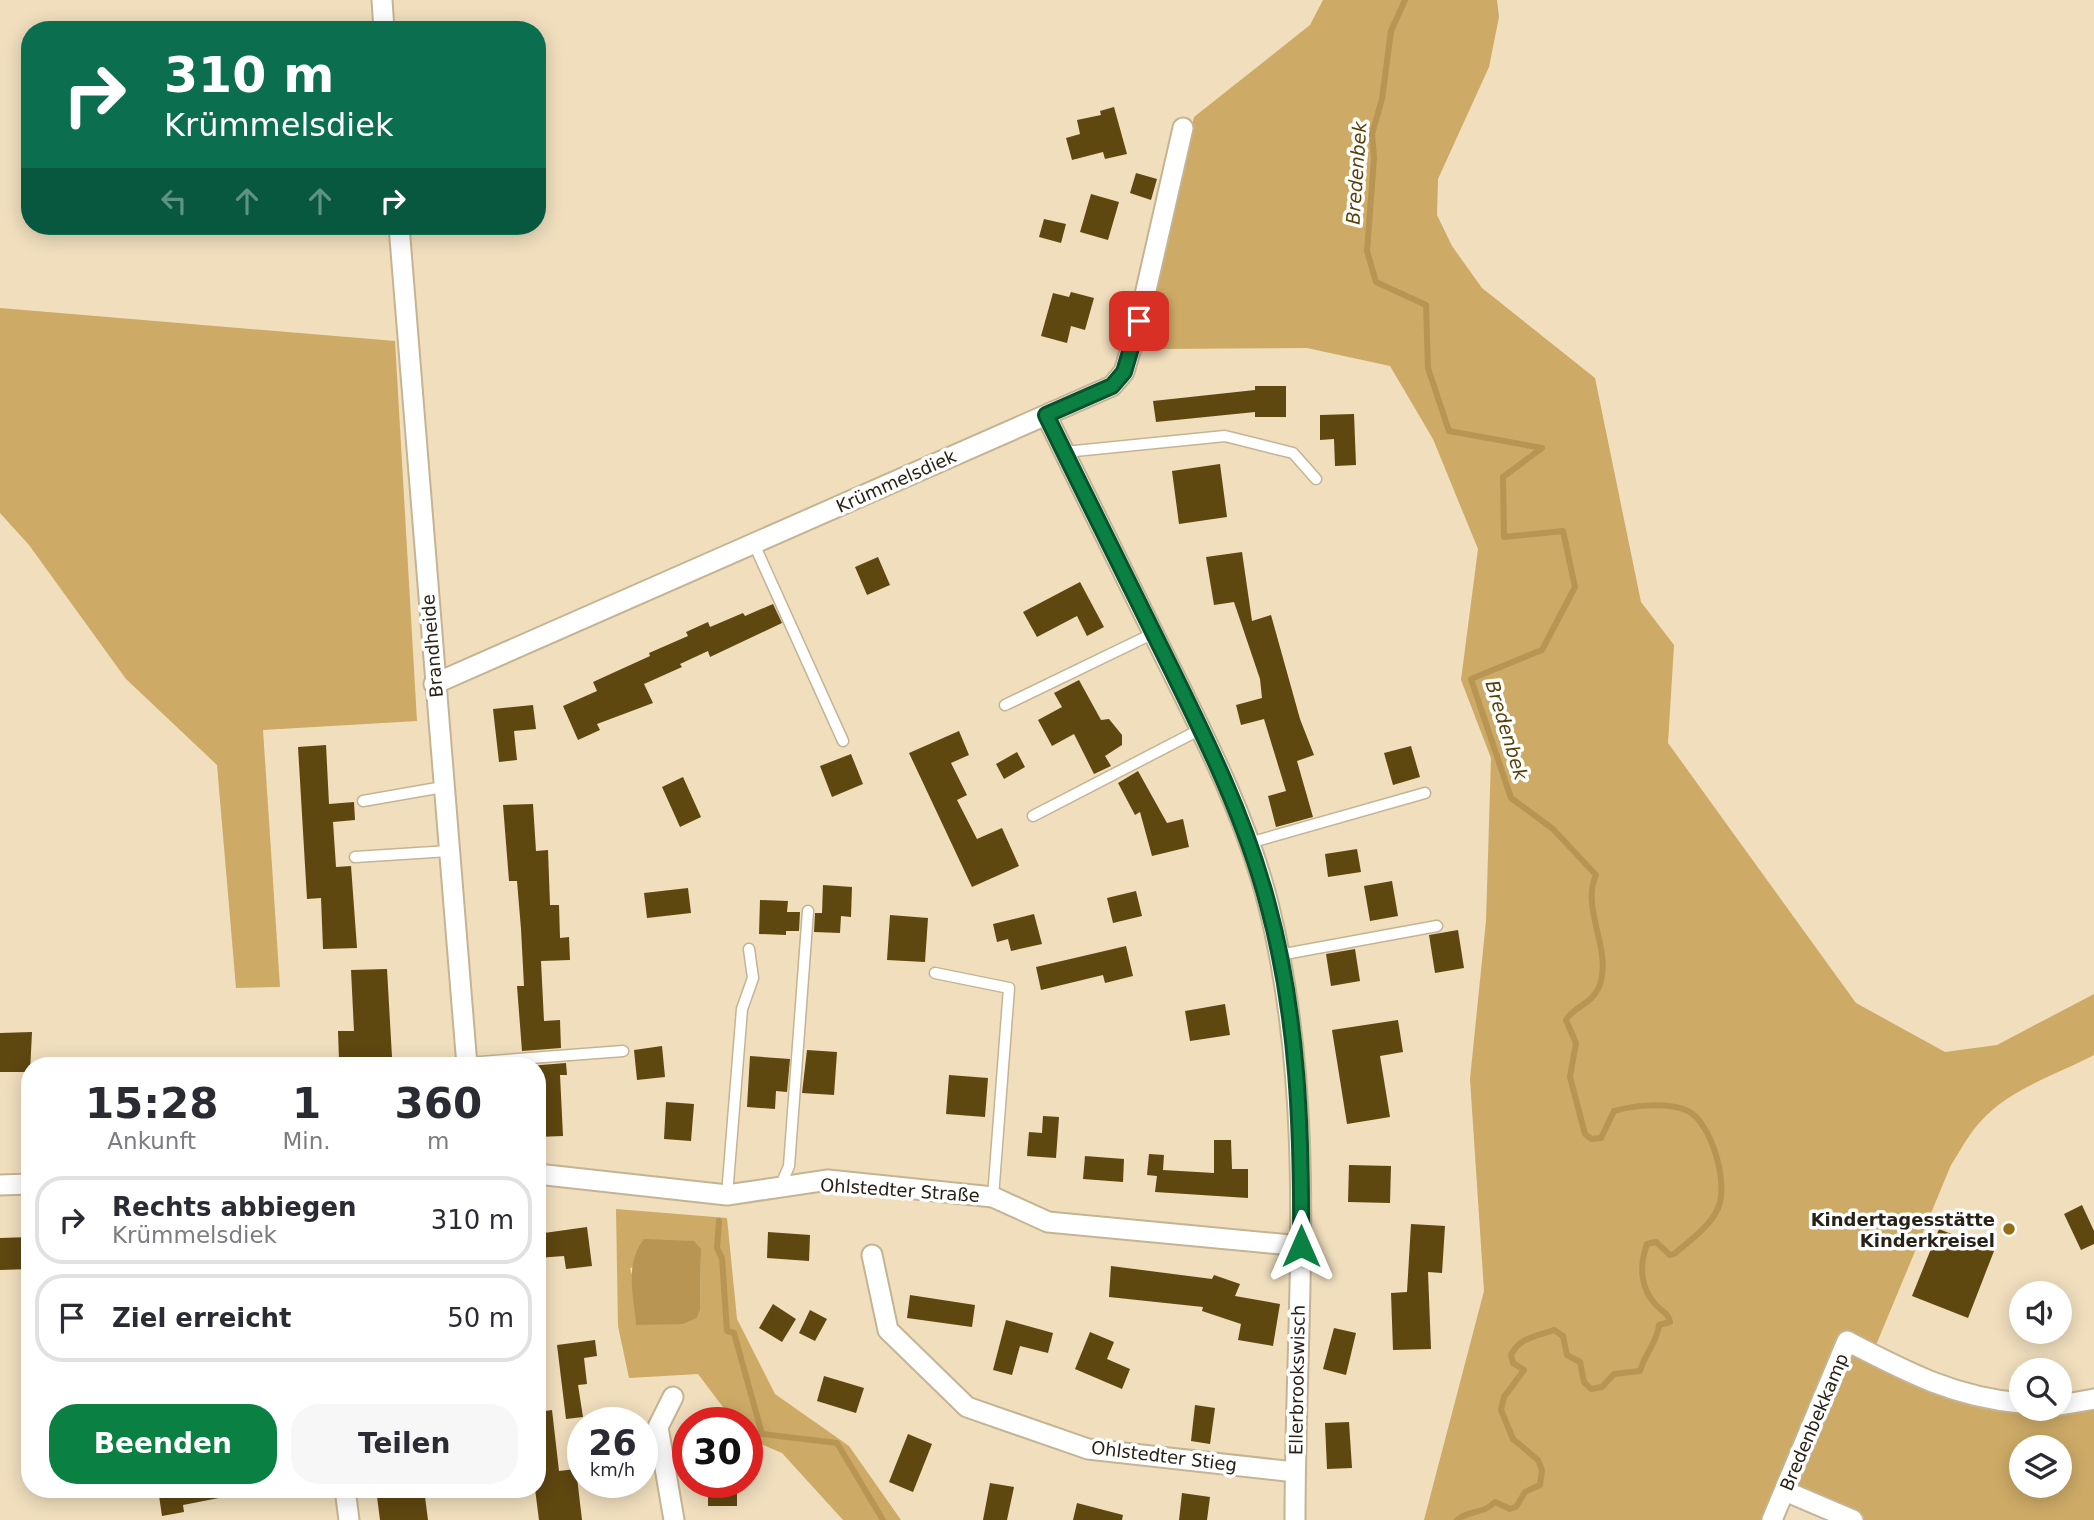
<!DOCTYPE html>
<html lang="de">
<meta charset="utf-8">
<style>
:root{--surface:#fff;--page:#f7f7f7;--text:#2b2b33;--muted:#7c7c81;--line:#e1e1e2;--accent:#0b8043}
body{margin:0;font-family:"DejaVu Sans",sans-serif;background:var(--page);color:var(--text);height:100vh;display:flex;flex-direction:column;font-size:26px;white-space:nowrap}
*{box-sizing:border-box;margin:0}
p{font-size:23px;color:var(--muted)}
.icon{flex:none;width:38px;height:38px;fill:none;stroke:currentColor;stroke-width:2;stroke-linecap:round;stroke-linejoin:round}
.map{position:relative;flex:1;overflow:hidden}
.side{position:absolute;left:21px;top:1057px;width:525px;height:441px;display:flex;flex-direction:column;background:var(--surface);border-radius:28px;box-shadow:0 4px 18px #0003}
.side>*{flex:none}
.guide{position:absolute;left:21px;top:21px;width:525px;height:214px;border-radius:28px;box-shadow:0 4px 18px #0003;background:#0b6e4f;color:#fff;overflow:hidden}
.tools{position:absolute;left:2009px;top:1281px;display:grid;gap:14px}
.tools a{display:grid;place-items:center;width:63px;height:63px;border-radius:50%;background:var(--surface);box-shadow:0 4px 18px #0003;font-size:35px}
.speed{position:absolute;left:567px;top:1407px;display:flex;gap:14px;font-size:35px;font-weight:700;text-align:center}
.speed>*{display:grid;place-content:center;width:91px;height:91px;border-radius:50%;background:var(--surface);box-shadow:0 4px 18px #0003;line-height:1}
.speed small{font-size:18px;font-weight:400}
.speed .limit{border:10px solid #d22;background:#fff;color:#111}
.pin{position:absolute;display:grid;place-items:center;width:60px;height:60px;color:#fff;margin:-30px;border-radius:14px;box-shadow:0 4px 10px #0006}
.me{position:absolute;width:77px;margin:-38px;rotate:0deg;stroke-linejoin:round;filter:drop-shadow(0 0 5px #0008)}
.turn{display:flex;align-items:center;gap:24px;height:147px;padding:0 28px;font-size:32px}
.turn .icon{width:91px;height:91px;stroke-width:2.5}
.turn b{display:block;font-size:49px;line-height:60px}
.lanes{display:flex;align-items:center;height:66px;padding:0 28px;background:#0003;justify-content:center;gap:35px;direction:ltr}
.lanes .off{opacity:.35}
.eta{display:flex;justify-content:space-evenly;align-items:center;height:119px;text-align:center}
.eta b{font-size:42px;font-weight:700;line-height:49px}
.cta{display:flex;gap:14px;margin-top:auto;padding:14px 28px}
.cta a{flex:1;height:80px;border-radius:28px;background:var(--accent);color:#fff;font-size:28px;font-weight:700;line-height:80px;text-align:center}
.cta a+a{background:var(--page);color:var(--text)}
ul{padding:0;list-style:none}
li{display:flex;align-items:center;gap:21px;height:88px;margin:0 14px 10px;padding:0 14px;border:4px solid var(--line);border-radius:28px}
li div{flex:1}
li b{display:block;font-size:26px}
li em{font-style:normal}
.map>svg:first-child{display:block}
</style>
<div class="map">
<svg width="2094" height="1520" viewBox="0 0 2094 1520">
<rect width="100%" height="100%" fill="#f0debd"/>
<path fill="#cdaa66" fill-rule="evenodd" d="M 1323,0 L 1497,0 L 1499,17 L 1489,67 L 1438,179 L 1437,215 L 1452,246 L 1482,288 L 1595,378 L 1641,602 L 1674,645 L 1668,743 L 1856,1003 L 1945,1052 L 1997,1045 L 2094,994 L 2094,1055 C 2058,1074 2010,1089 1982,1120 C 1969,1133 1961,1150 1951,1165 L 1876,1345 C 1912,1367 2021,1421 2061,1408 C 2072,1404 2084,1396 2094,1390 L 2094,1520 L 1855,1520 L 1785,1491 L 1772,1520 L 1424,1520 L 1484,1291 L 1470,1079 L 1486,921 L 1491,758 L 1461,680 L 1478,549 L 1433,439 L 1390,366 L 1307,348 L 1149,349 L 1140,338 L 1194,117 L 1310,25 ZM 2021,1447 L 2060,1447 L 2060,1486 L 2021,1486 Z
M 0,308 L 395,341 L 417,721 L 263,730 L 280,987 L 236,988 L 217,765 L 126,679 L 29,545 L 0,513 Z
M 616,1209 L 727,1218 L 737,1319 L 775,1394 L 849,1446 L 901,1520 L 843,1520 L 782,1453 L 747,1438 L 747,1423 L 735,1423 L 698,1374 L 629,1378 L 618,1326 ZM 701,1250 L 700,1309 L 697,1318 L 636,1325 L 634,1282 L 630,1268 Z"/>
<path fill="#b89552" d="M 644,1239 L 694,1241 L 701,1249 L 700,1310 L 697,1318 L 683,1324 L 636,1325 C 634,1294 624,1265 644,1239 Z"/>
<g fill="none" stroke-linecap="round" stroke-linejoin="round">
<path stroke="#b89552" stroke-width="6" d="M 1405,0 L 1391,31 L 1382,99 L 1372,134 L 1374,158 L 1367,251 L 1376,282 L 1426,305 L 1428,368 L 1449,431 L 1542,448 L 1503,477 L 1504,537 L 1563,531 L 1575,587 L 1542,650 L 1471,679 L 1511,798 L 1553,829 L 1596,875 C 1581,907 1610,946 1601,981 C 1594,1006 1575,1004 1566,1020 L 1576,1043 L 1570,1077 L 1585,1134 L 1591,1139 L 1601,1138 L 1614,1111 C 1635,1105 1668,1102 1688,1111 C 1712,1123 1729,1185 1718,1208 C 1710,1227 1689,1241 1674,1254 L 1670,1255 L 1656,1242 L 1647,1244 C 1639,1266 1640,1289 1657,1306 C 1663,1312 1668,1313 1670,1322 L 1659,1325 C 1657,1343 1645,1353 1640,1371 L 1614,1374 L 1602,1387 L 1591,1389 L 1584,1382 L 1580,1362 L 1567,1355 L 1563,1336 L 1554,1330 C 1537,1336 1520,1337 1511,1355 L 1513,1363 L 1524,1370 L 1504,1397 L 1501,1410 L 1513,1439 L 1538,1460 L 1542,1470 L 1540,1485 L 1525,1492 L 1516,1507 L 1510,1509 L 1495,1502 C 1482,1515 1471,1509 1457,1520
M 719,1221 L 717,1248 L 722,1258 L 727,1331 L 734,1333 L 762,1434 L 837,1443 L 883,1520"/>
</g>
<path fill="#5f4710" d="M 1114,107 L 1127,154 L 1105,159 L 1103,152 L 1072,160 L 1066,138 L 1080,134 L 1077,120 L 1101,115 L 1100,111 Z
M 1136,173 L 1157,179 L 1151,200 L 1130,193 Z
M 1091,194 L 1119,202 L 1108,240 L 1080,232 Z
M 1044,219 L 1066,224 L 1061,243 L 1039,237 Z
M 1071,292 L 1094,298 L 1085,330 L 1071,326 L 1067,343 L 1041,336 L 1053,293 L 1069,297 Z
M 1255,386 L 1286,386 L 1286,417 L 1255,417 L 1255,412 L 1156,422 L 1153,401 L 1255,390 Z
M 1354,414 L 1356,465 L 1335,466 L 1334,439 L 1320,440 L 1320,415 Z
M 1220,464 L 1227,517 L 1179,524 L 1172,471 Z
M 1242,552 L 1252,621 L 1271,615 L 1300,719 L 1314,755 L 1297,761 L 1313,817 L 1276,827 L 1268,796 L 1286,791 L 1264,719 L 1241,725 L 1236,705 L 1262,698 L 1260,679 L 1234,602 L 1214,605 L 1206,557 Z
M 878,557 L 890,585 L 867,595 L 855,567 Z
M 1080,582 L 1104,627 L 1087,636 L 1077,616 L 1037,637 L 1023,612 Z
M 773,604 L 782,623 L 710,657 L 708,651 L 680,664 L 682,667 L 644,684 L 653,703 L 597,724 L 600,730 L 578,740 L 563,706 L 597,691 L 593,682 L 650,656 L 649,653 L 688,636 L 686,632 L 708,622 L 710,627 L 743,613 L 745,616 Z
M 1079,680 L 1101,720 L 1109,719 L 1122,735 L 1122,745 L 1105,756 L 1111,766 L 1094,774 L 1074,734 L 1052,746 L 1038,720 L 1062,707 L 1054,693 Z
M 533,705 L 536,729 L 514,731 L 517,760 L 499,762 L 493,709 Z
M 959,731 L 969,755 L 951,763 L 967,795 L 957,800 L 977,839 L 1002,828 L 1019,866 L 972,887 L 909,753 Z
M 326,745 L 329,804 L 354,802 L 355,820 L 333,822 L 336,867 L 351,866 L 357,948 L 323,949 L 321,898 L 307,899 L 298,747 Z
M 1411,746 L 1420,777 L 1393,785 L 1384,753 Z
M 1017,752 L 1025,767 L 1004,779 L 996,764 Z
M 851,754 L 863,784 L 832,797 L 820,766 Z
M 1138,771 L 1167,823 L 1183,819 L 1189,847 L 1152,856 L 1140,812 L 1135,815 L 1118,783 Z
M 683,777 L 701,817 L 680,827 L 662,787 Z
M 533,804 L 536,851 L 548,850 L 550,905 L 559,905 L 560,938 L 569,937 L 570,960 L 541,961 L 544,1021 L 560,1020 L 561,1048 L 522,1051 L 517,986 L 524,986 L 521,929 L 517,881 L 509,881 L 503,805 Z
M 1357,849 L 1361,872 L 1328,877 L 1325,854 Z
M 1392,881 L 1398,916 L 1370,921 L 1364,886 Z
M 823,885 L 852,887 L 851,917 L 841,916 L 840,933 L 814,932 L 815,913 L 822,913 Z
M 688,888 L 691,913 L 647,918 L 644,893 Z
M 1136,891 L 1142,916 L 1113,923 L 1107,898 Z
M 760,900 L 788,901 L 787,912 L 800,912 L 799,931 L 786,931 L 786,935 L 759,934 Z
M 1034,914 L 1042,944 L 1011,951 L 1008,939 L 997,942 L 993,924 Z
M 890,915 L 928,918 L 925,962 L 887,960 Z
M 1458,930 L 1464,968 L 1435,973 L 1429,935 Z
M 1126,946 L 1133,976 L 1105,983 L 1103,975 L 1041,990 L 1036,967 Z
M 1355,949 L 1360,981 L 1331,986 L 1326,954 Z
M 387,969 L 392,1057 L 339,1060 L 338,1031 L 354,1031 L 351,970 Z
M 1225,1004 L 1230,1035 L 1190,1041 L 1185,1011 Z
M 1398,1020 L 1403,1052 L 1380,1056 L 1390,1117 L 1347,1124 L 1332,1030 Z
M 32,1032 L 30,1072 L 0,1072 L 0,1033 Z
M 662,1046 L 665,1077 L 637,1080 L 634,1050 Z
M 807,1050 L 837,1052 L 834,1095 L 802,1093 Z
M 750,1056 L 790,1059 L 787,1092 L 776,1091 L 775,1109 L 747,1107 Z
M 566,1063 L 567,1075 L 560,1075 L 563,1136 L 537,1137 L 537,1066 L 528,1066 Z
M 949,1075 L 988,1078 L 985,1117 L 946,1114 Z
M 666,1102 L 694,1104 L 691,1141 L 664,1139 Z
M 1043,1116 L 1059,1117 L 1056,1158 L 1027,1156 L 1029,1132 L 1042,1133 Z
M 1214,1140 L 1231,1140 L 1232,1169 L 1248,1169 L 1248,1198 L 1155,1192 L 1157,1176 L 1147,1175 L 1149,1154 L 1164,1155 L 1163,1170 L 1214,1173 Z
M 1085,1156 L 1124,1159 L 1123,1182 L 1083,1179 Z
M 1349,1165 L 1391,1166 L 1390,1203 L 1348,1202 Z
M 2082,1205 L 2094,1231 L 2094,1244 L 2081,1250 L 2064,1214 Z
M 1411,1224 L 1445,1226 L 1442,1273 L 1428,1272 L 1431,1349 L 1393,1350 L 1391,1293 L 1407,1292 Z
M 587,1227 L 592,1266 L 566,1269 L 564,1256 L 537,1258 L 537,1234 Z
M 1939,1229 L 1994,1251 L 1968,1318 L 1912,1296 Z
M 768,1232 L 810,1235 L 809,1261 L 767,1258 Z
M 30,1237 L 30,1269 L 0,1270 L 0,1238 Z
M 1111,1266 L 1212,1279 L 1214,1275 L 1240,1284 L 1235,1296 L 1280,1304 L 1273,1346 L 1238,1340 L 1241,1324 L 1202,1311 L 1203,1307 L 1109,1297 Z
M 910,1295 L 975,1305 L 972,1327 L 907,1318 Z
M 773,1304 L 796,1319 L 782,1342 L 759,1328 Z
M 810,1310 L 827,1319 L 815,1341 L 799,1333 Z
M 1006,1320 L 1053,1333 L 1048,1353 L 1020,1346 L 1012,1375 L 993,1370 Z
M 1334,1328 L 1356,1333 L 1346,1375 L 1323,1369 Z
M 1090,1332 L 1114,1342 L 1107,1359 L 1130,1369 L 1122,1389 L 1075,1369 Z
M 595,1340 L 597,1356 L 584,1358 L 587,1384 L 578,1385 L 583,1417 L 566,1419 L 557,1345 Z
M 824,1376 L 864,1388 L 856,1413 L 817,1401 Z
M 1195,1405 L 1215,1408 L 1210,1444 L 1191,1441 Z
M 552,1410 L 559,1471 L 576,1469 L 582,1520 L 539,1520 L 535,1489 L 537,1412 Z
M 1349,1422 L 1352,1468 L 1327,1469 L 1325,1423 Z
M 908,1434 L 932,1444 L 913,1492 L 889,1482 Z
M 708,1482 L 737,1482 L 737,1506 L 708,1506 Z
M 990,1483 L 1014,1487 L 1007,1520 L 983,1520 Z
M 158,1489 L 224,1489 L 224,1497 L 183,1505 L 184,1512 L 162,1516 Z
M 376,1489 L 424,1489 L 428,1520 L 380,1520 Z
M 1182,1493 L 1210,1497 L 1207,1520 L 1179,1520 Z
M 1077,1503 L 1123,1515 L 1122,1520 L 1073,1520 Z"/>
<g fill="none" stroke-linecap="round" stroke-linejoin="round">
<defs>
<path id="lane" d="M 1065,452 L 1225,436 L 1293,453 L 1316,479
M 754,544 L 843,741
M 1005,705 L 1154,633
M 363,801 L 443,787
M 1033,816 L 1201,729
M 1249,843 L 1425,793
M 355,857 L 449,851
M 1279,955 L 1437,926
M 935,973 L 1009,988 L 993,1197
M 467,1063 L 623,1051
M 780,1187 L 789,1166 L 808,911
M 727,1195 L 742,1009 L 753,978 L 749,949"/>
<path id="street" d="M 382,0 L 384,30
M 399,226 L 467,1066
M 1046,415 C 1086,495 1125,575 1164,655 C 1204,736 1247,818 1269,907 C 1319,1110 1295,1314 1295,1520
M 434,684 L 1112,386 L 1124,372 L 1139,321 L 1183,128
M 537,1174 L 727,1195 L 828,1180 L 993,1197 L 1048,1222 L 1301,1246
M 0,1185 L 30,1184
M 872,1255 L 888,1330 L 967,1407 L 1088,1449 L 1295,1472
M 673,1397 L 658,1427 L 674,1520
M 2060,1405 L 2094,1399
M 345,1489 L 349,1520
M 1785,1491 L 1853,1520
M 1772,1520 L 1847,1341 C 1907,1372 1953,1397 2021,1403"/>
</defs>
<use href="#lane" stroke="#c5b494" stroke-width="13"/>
<use href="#street" stroke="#c5b494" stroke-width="23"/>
<use href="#lane" stroke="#fff" stroke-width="10"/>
<use href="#street" stroke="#fff" stroke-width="19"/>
</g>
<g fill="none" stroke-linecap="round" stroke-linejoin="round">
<defs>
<path id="route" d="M 1139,321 L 1124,372 L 1112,386 L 1046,415 C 1083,491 1121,567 1158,642 C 1200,727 1244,813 1268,905 C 1298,1016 1302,1131 1301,1246"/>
</defs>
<use href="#route" stroke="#07532c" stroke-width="18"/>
<use href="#route" stroke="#0b8043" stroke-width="12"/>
</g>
<circle fill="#946e17" stroke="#fff" stroke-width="2.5" cx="2009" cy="1229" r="7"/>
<g text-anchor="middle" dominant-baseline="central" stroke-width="7" stroke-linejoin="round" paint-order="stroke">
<g font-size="18" fill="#282115" stroke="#fff">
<text transform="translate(896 481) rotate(-24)">Krümmelsdiek</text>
<text transform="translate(432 646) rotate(-95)">Brandheide</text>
<text transform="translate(900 1190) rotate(4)">Ohlstedter Straße</text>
<text transform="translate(1297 1380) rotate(-89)">Ellerbrookswisch</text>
<text transform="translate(1814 1422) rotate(-67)">Bredenbekkamp</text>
<text transform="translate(1164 1456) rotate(7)">Ohlstedter Stieg</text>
</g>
<g font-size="18" font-weight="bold" fill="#282115" stroke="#fff" text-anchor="end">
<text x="1995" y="1219">Kindertagesstätte<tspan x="1995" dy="21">Kinderkreisel</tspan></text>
</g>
<g font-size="19" font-style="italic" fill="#573f06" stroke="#fff">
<text transform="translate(1356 173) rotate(-86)">Bredenbek</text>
<text transform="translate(1507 730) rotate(73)">Bredenbek</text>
</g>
</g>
</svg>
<div class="tools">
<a><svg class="icon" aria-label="sound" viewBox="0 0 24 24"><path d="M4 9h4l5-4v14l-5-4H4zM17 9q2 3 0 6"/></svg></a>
<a><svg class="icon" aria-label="search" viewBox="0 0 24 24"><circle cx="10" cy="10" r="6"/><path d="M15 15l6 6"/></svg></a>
<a><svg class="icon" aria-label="layers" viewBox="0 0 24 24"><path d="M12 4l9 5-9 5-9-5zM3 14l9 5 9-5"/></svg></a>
</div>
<div class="speed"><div>26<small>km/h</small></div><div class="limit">30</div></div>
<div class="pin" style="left:1139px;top:321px;background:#d93025"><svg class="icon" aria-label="arrive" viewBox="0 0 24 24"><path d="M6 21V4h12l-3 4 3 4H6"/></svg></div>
<svg class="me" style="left:1301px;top:1246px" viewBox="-20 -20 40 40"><path d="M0-17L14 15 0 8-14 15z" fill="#0b8043" stroke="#fff" stroke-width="4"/></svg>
<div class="guide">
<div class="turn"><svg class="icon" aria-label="right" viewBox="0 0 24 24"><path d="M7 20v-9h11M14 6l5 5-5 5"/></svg><div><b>310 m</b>Krümmelsdiek</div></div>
<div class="lanes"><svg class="icon off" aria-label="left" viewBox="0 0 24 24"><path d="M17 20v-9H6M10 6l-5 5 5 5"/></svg><svg class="icon off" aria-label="ahead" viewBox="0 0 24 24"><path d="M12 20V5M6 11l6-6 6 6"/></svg><svg class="icon off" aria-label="ahead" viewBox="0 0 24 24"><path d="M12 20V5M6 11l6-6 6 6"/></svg><svg class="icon" aria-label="right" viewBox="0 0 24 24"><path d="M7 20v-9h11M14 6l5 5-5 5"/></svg></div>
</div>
<section class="side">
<div class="eta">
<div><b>15:28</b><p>Ankunft</p></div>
<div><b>1</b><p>Min.</p></div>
<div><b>360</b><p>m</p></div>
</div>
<ul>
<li><svg class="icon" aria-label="right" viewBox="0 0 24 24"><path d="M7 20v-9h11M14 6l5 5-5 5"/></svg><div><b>Rechts abbiegen</b><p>Krümmelsdiek</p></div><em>310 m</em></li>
<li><svg class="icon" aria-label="arrive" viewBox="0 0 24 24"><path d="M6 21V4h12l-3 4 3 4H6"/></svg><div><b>Ziel erreicht</b></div><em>50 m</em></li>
</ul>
<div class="cta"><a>Beenden</a><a>Teilen</a></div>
</section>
</div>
